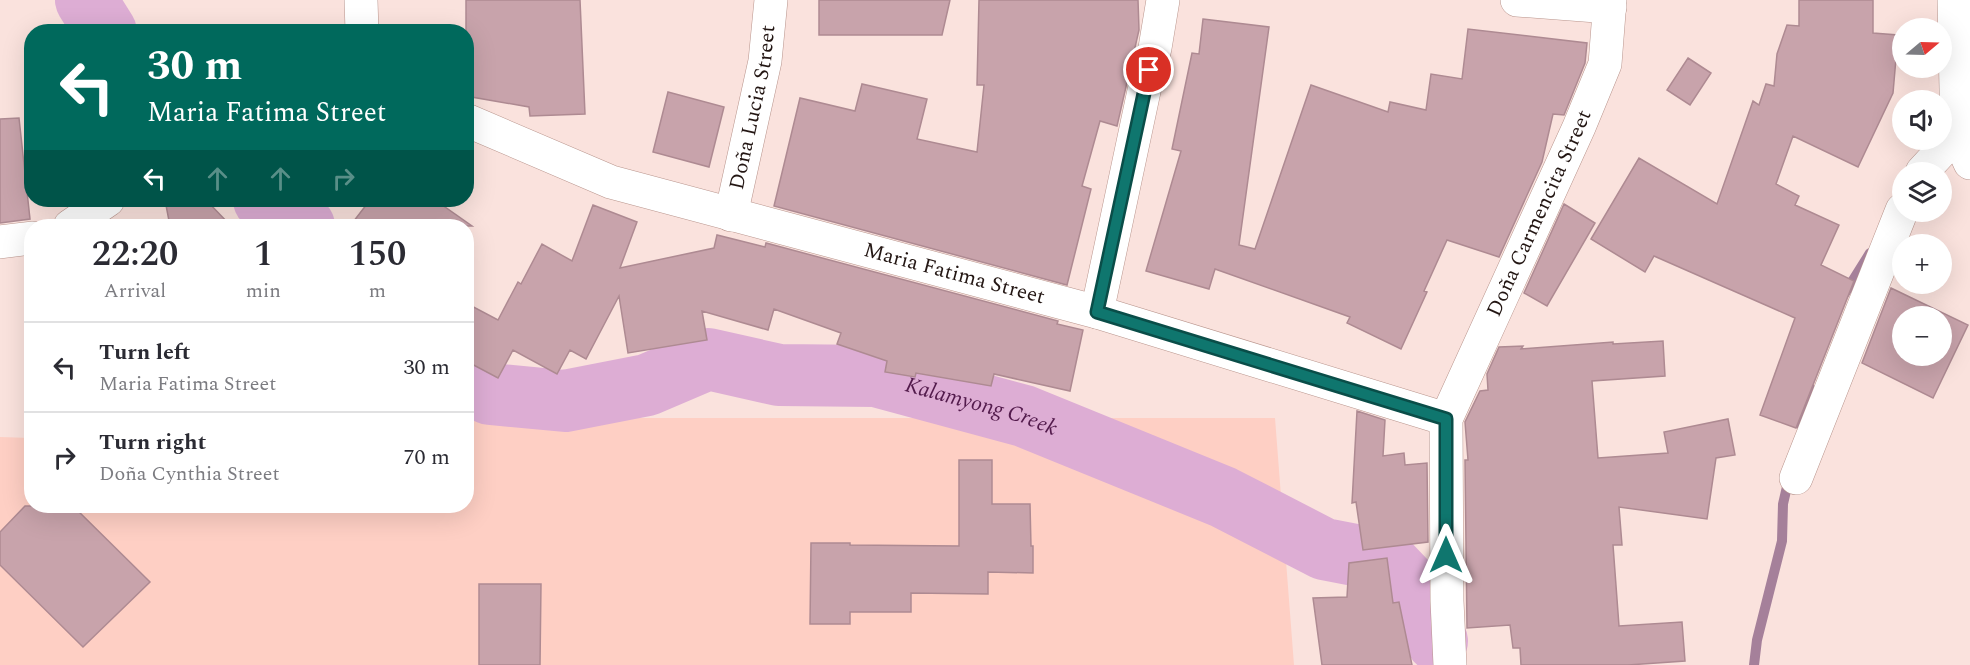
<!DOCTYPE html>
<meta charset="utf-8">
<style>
:root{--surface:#fff;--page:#f7f7f7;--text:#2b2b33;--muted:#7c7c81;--line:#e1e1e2}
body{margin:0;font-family:Spectral,serif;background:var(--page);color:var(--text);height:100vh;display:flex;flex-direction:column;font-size:22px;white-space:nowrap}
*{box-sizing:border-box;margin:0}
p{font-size:20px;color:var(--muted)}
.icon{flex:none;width:33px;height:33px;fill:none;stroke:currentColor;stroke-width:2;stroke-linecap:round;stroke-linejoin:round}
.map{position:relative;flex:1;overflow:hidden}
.drawer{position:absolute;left:24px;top:219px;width:450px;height:294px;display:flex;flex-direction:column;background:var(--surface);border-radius:24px;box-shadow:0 6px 24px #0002}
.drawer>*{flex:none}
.banner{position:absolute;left:24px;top:24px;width:450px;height:183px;border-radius:24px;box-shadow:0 6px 24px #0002;background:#00695c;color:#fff;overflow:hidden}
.needle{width:39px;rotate:71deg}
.controls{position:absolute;left:1892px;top:18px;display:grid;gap:12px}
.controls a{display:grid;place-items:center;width:60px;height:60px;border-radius:50%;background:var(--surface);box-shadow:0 6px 24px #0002;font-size:30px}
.pin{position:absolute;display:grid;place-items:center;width:51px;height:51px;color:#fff;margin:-26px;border:3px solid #fff;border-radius:50%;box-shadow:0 2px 6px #0007}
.me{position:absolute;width:66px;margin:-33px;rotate:0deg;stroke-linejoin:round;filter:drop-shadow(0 0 4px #0008)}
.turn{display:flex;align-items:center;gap:21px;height:126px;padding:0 24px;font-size:27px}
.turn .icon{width:78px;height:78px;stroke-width:2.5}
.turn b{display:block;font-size:42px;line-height:51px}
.lanes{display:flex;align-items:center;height:57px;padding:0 24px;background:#0003;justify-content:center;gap:30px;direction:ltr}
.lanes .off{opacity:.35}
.eta{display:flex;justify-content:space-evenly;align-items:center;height:102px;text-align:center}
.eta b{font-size:36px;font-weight:600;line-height:42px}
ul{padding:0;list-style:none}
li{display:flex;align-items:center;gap:18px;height:90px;padding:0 24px;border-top:2px solid var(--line)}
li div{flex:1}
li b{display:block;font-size:22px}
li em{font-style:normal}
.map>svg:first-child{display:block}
</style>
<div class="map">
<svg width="1970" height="665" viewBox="0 0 1970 665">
<rect width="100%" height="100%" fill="#fae2dd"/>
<path fill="#fecfc4" d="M 495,418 L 1275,418 L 1294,665 L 0,665 L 0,437 L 31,438 L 32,506 L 466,506 L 467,419 Z"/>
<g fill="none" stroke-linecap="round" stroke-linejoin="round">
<path stroke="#a5809a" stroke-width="10" d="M 1845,293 L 1870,253
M 1801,425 L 1810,388
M 1754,665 L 1757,640 L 1782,541 L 1783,504 L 1789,478"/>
<g stroke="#ddadd4" stroke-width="62">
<path d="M 86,0 L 106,32"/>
<path d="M 264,200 L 304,226"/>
<path id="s1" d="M 466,383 L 490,394 L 565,401 L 647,385 L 708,359 L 779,375 L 876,376 L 1024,416 L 1223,497 L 1324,549 L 1386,561 L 1406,582 L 1437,641"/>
</g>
</g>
<path fill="#c8a3ab" stroke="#ae8a92" stroke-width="1.5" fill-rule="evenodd" d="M 466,0 L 580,0 L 585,114 L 530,116 L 529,107 L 466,96 Z
M 819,0 L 950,0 L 942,35 L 819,35 Z
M 979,0 L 1138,0 L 1139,30 L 1117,126 L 1100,121 L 1082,186 L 1091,189 L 1067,285 L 774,206 L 800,98 L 855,111 L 862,84 L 927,99 L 917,139 L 977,152 L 984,85 L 977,85 Z
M 1799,0 L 1873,0 L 1873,33 L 1898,35 L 1893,93 L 1858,167 L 1793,136 L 1776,184 L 1799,196 L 1795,205 L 1839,225 L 1821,265 L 1854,281 L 1796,428 L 1760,415 L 1795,318 L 1654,256 L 1645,272 L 1591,239 L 1639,158 L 1717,204 L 1753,101 L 1759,105 L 1766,84 L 1774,86 L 1777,54 L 1787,25 L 1799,26 Z
M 1203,19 L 1269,27 L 1239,245 L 1255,249 L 1311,85 L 1388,112 L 1390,102 L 1426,110 L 1431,74 L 1462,79 L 1468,29 L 1587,43 L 1585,63 L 1564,115 L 1553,114 L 1542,162 L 1499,257 L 1447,240 L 1424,291 L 1427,292 L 1401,349 L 1347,323 L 1350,317 L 1215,269 L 1209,289 L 1146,271 L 1181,151 L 1172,149 L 1192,53 L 1199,54 Z
M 1688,58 L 1711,73 L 1690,105 L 1667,90 Z
M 668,92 L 724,107 L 709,167 L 653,152 Z
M 19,118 L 30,219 L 0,223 L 0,119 Z
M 165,200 L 206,200 L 231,226 L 170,226 Z
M 370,200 L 435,200 L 472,226 L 350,226 Z
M 1564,204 L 1595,223 L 1547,306 L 1524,293 Z
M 593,205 L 637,222 L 620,268 L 714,248 L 717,235 L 765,247 L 766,243 L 1058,321 L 1057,324 L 1083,330 L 1070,391 L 994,374 L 991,386 L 916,373 L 915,377 L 885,372 L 887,361 L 837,344 L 841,333 L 774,309 L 768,330 L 702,311 L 707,340 L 628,353 L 619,296 L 586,359 L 570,350 L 557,374 L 513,350 L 498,378 L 466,361 L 466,303 L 498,320 L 518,282 L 521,284 L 542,244 L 572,261 Z
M 1891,288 L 1968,325 L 1933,398 L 1862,363 ZM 1902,316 L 1941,316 L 1941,356 L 1902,356 Z
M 1663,341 L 1665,376 L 1592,381 L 1598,458 L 1668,453 L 1664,432 L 1728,419 L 1735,455 L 1716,458 L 1707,519 L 1619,507 L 1622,545 L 1613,545 L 1619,626 L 1682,622 L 1685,661 L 1628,665 L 1521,665 L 1520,648 L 1513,648 L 1510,625 L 1467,628 L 1465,460 L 1468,460 L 1465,422 L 1480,391 L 1488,390 L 1487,374 L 1499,347 L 1523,346 L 1521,349 L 1613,342 L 1613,344 Z
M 1357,411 L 1385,420 L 1383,456 L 1404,453 L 1405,465 L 1427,463 L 1428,542 L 1363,550 L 1356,502 L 1352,503 Z
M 959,460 L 992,460 L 992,504 L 1030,504 L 1031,546 L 1033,546 L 1033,573 L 988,572 L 988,594 L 911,593 L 911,612 L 850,612 L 850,624 L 810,624 L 811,543 L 850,543 L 850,545 L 959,546 Z
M 25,506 L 73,506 L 150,582 L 83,647 L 0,565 L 0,532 Z
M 1387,558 L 1393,603 L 1399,602 L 1412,665 L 1322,665 L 1313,598 L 1347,597 L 1349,563 Z
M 479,584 L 541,584 L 540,665 L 479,665 Z"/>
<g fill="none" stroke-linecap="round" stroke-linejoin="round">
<defs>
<g id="minor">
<path d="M 361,0 L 362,32"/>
<path d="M 1517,0 L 1610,7"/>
<path d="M 1954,0 L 1957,134 L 1970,163"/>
<path id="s2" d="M 466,120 L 611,182 L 1097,312 L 1446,419"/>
<path d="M 1922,172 L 1957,134"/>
<path id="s3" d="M 731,215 L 765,61 L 771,0"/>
<path d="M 70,226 L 108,200"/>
<path d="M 0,242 L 32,238"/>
<path d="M 1097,312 L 1144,91 L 1155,48 L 1163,0"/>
<path d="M 1796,478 L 1902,210"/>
<path id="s4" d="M 1450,665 L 1447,601 L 1446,419 L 1579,127 L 1605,64 L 1610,0"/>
</g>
</defs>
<use href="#minor" stroke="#b9958d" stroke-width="34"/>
<use href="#minor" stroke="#fff" stroke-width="33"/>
</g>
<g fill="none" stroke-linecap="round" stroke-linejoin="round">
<defs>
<path id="route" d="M 1149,70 L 1097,312 L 1446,419 L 1446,555"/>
</defs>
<use href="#route" stroke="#0a4d48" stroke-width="15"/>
<use href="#route" stroke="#0f766e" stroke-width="10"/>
</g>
<g text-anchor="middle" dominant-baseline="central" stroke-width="4.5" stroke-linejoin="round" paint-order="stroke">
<g font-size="21" fill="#231613" stroke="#fff">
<text stroke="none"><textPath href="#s3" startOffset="110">Doña Lucia Street</textPath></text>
<text stroke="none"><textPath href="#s4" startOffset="472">Doña Carmencita Street</textPath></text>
<text stroke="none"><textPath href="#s2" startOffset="513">Maria Fatima Street</textPath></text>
</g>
<g font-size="22" font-style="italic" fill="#531b4c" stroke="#fff">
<text stroke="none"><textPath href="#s1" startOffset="531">Kalamyong Creek</textPath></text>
</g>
</g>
</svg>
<div class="controls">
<a><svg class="needle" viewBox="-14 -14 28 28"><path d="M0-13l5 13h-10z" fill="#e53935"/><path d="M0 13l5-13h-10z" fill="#7c7c81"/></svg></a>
<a><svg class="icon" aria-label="sound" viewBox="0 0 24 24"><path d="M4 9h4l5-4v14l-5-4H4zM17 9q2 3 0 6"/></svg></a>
<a><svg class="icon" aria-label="layers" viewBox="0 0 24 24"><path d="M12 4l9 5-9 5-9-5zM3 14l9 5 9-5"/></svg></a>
<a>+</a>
<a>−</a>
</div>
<div class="pin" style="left:1149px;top:70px;background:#d93025"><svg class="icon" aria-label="arrive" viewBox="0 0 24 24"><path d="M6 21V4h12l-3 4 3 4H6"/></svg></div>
<svg class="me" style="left:1446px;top:555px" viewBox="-20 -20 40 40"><path d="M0-17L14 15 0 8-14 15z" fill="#0f766e" stroke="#fff" stroke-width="4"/></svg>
<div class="banner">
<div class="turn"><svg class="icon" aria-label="left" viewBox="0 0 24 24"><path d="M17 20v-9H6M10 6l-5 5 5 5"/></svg><div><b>30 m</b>Maria Fatima Street</div></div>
<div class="lanes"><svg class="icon" aria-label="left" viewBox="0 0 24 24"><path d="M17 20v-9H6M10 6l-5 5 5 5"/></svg><svg class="icon off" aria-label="ahead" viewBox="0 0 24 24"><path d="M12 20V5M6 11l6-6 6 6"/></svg><svg class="icon off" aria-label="ahead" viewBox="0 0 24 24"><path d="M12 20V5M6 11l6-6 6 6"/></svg><svg class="icon off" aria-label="right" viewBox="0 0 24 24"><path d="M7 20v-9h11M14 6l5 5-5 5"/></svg></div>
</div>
<section class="drawer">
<div class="eta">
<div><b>22:20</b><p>Arrival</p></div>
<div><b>1</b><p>min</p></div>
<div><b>150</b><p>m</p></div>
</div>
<ul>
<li><svg class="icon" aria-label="left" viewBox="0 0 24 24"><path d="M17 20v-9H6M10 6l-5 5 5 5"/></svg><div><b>Turn left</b><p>Maria Fatima Street</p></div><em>30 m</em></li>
<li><svg class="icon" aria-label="right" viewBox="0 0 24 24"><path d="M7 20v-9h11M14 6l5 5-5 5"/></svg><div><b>Turn right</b><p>Doña Cynthia Street</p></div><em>70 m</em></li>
</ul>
</section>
</div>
